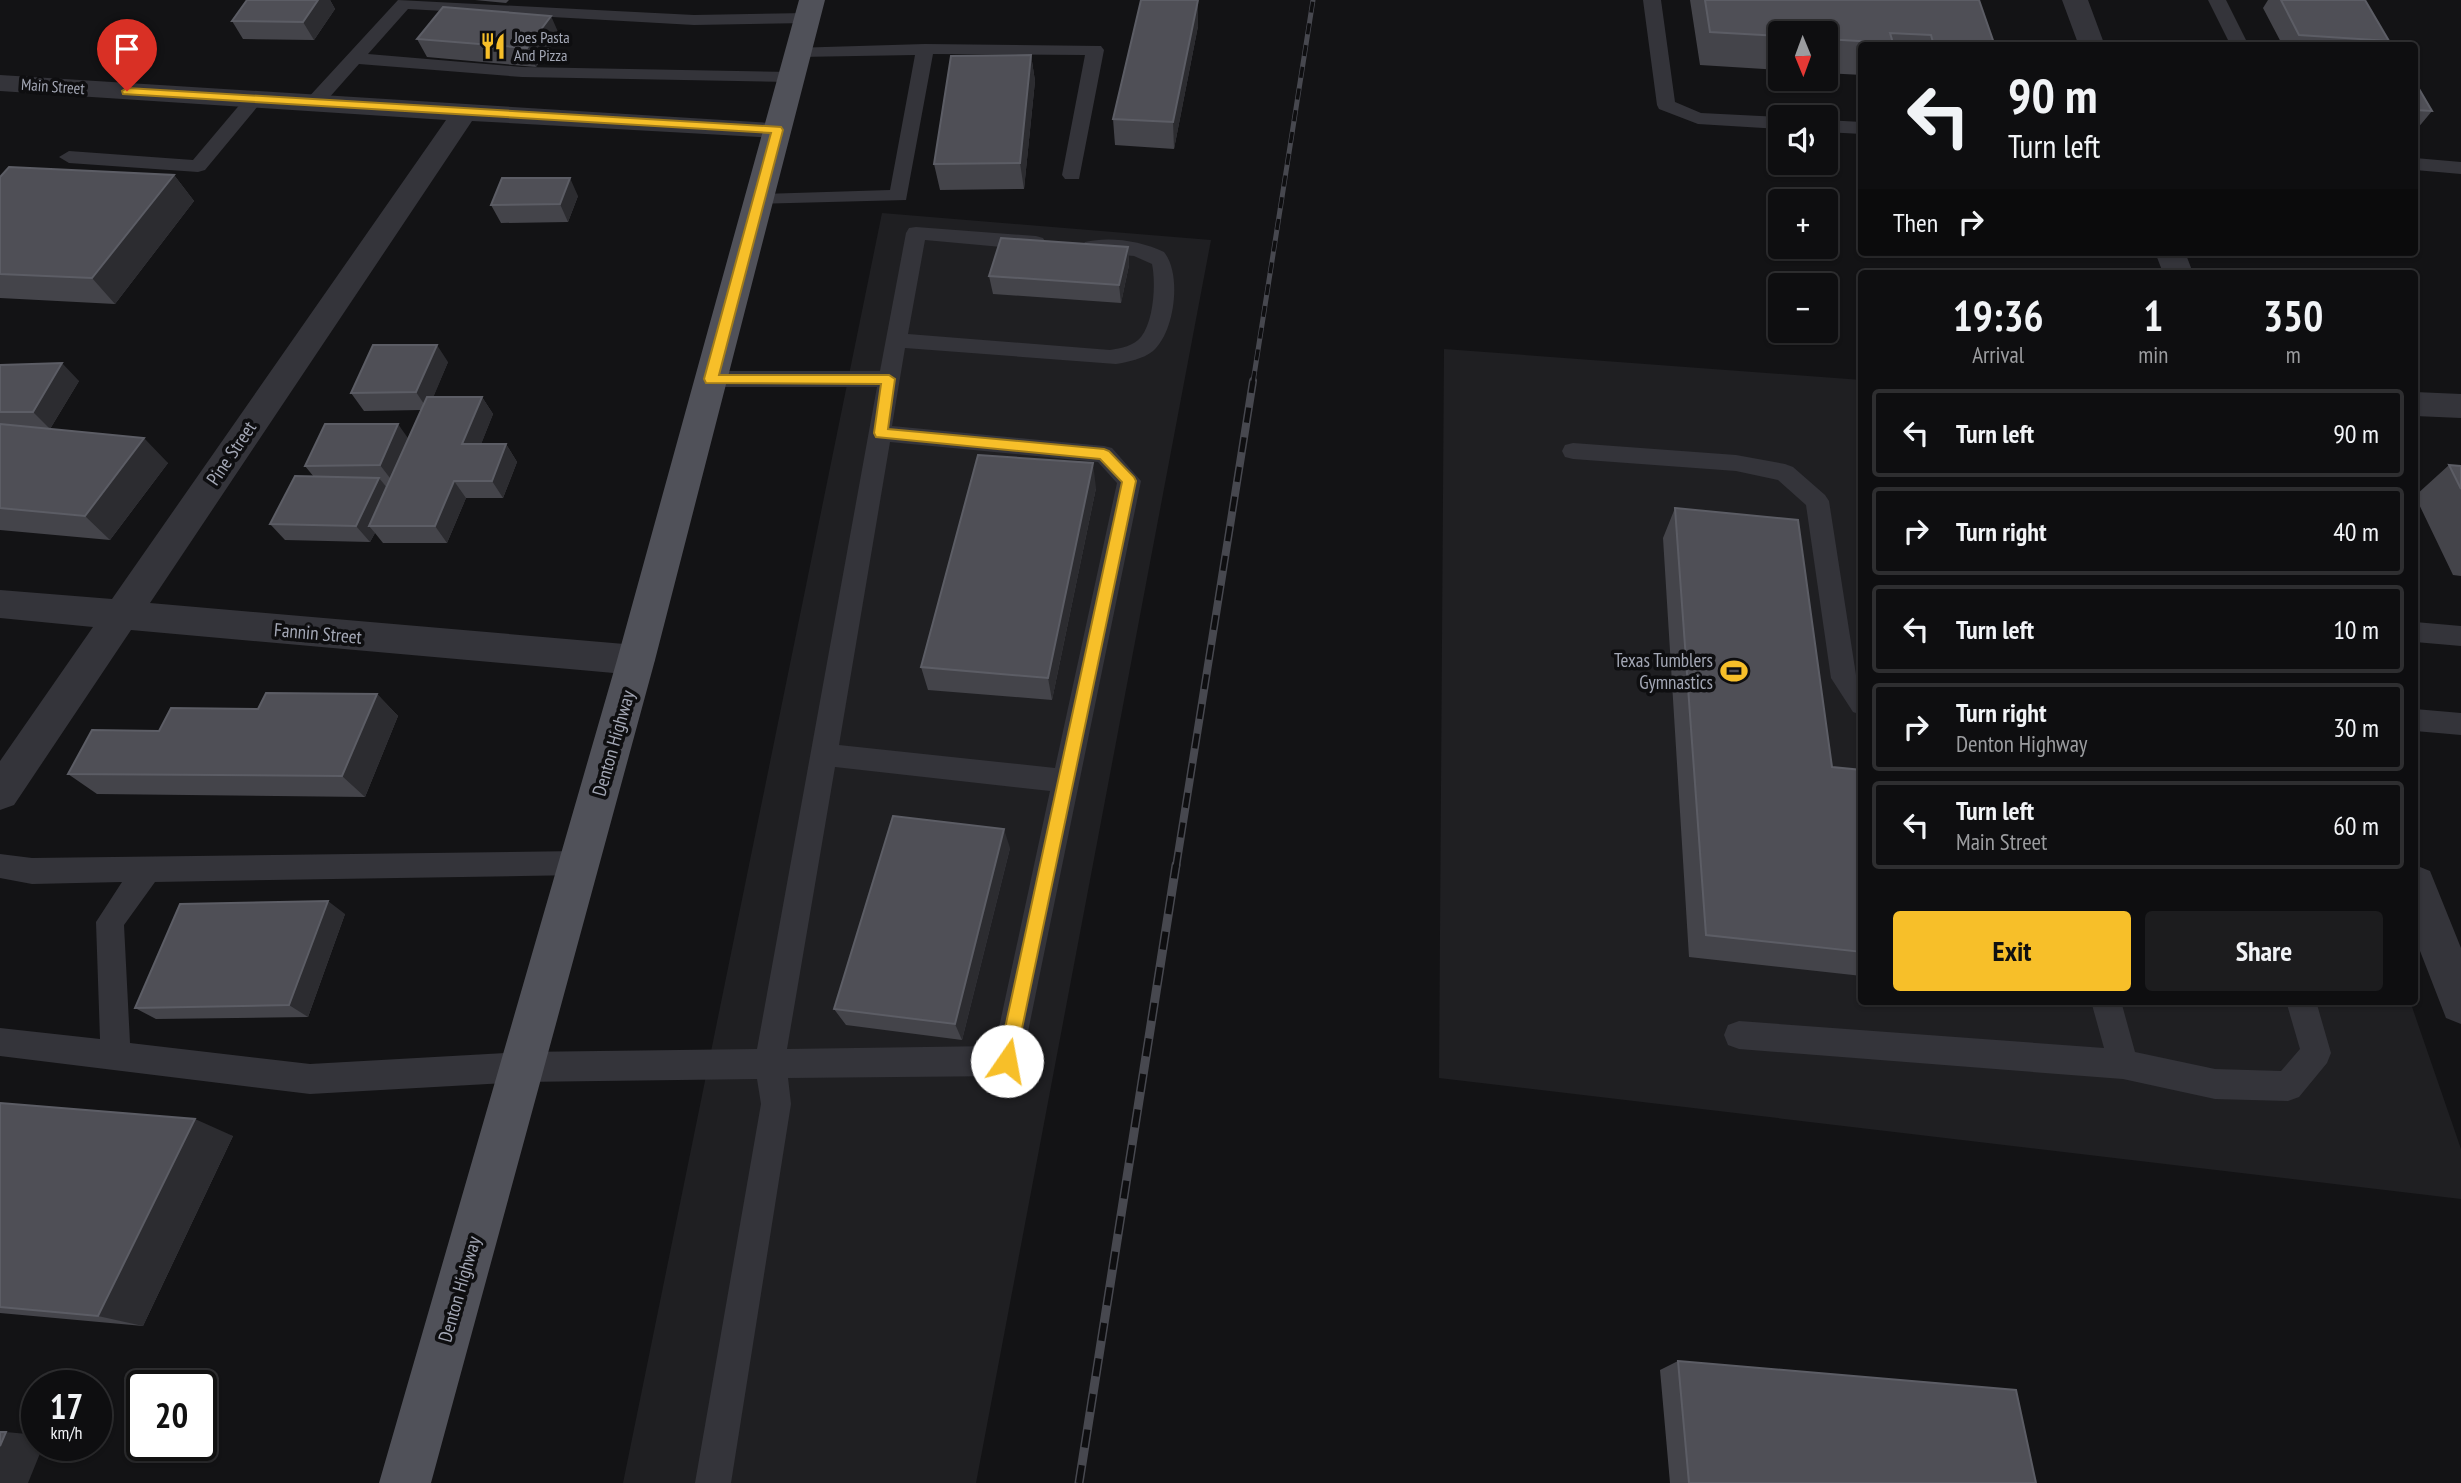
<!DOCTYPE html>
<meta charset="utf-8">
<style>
:root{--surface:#0e0e10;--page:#1c1c1e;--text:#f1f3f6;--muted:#9b9c9f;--line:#2e2e30;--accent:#f7bf29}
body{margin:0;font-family:"PT Sans Narrow",sans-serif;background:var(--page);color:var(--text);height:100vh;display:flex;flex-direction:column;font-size:26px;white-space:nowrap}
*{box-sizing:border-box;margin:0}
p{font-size:23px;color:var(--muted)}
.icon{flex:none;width:38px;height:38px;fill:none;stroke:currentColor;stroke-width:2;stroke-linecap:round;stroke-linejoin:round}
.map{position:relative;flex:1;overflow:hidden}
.side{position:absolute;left:1858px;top:270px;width:560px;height:735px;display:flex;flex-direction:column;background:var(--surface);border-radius:7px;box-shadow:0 2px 5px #0004,0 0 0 2px var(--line)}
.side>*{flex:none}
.hud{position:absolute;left:1858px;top:42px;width:560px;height:214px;border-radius:7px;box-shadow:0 2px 5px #0004,0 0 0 2px var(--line);background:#0e0e10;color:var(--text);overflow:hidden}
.needle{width:46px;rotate:179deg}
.tools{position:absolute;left:1768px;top:21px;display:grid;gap:14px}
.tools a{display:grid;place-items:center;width:70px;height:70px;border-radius:7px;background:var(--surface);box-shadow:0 2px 5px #0004,0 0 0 2px var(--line);font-size:35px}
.speed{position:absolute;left:21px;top:1370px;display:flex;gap:14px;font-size:35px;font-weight:700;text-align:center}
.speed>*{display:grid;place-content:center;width:91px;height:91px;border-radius:50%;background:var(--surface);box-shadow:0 2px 5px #0004,0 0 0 2px var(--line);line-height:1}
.speed small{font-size:18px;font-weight:400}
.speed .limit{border:4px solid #111;border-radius:10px;background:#fff;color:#111}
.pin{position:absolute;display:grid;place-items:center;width:60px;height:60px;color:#fff;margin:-72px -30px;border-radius:50% 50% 50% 0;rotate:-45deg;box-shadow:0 0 7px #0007}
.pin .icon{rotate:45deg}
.me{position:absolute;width:77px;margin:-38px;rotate:12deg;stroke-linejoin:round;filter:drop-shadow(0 0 5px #0008)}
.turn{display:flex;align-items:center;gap:24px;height:147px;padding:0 35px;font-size:32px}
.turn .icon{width:91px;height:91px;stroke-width:2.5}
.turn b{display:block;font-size:49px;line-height:60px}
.then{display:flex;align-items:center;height:66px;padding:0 35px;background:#0003;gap:14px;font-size:26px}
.eta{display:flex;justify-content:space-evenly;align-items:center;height:119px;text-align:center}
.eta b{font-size:42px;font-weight:700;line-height:49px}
.button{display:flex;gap:14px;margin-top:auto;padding:14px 35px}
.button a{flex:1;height:80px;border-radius:7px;background:var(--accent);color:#111;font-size:28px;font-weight:700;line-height:80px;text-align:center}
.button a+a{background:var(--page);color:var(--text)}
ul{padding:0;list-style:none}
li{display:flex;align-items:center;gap:21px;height:88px;margin:0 14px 10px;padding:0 21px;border:4px solid var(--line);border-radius:7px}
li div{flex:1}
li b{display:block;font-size:26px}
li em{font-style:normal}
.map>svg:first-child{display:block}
</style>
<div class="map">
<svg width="2461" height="1483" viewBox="0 0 2461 1483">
<rect width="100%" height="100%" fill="#131315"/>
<path fill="#1f1f22" d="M 882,213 L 1211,240 L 976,1483 L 623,1483 Z
M 1444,349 L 1862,380 L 1862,1001 L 2410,1001 L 2461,1149 L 2461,1199 L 1439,1078 Z"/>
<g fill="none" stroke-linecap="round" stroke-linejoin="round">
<path fill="#34343a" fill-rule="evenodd" d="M 398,0 L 694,15 L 807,13 L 816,18 L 807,23 L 694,25 L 408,9 L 368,54 L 522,67 L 791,72 L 800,77 L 791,82 L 522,77 L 359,64 L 320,108 L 306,108 L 304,104 L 306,100 Z
M 1643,0 L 1661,0 L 1675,102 L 1701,113 L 1780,117 L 1780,129 L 1698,124 L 1659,109 L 1657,105 Z
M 2208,0 L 2226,0 L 2249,46 L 2231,46 Z
M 925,44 L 1101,46 L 1104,50 L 1079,179 L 1065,179 L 1062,175 L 1085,55 L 933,54 L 906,200 L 752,204 L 749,200 L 752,196 L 759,194 L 890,190 L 915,55 L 798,57 L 792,56 L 789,52 L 792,48 Z
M 254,94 L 263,100 L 205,170 L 198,172 L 69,163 L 59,157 L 69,151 L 193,160 L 247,96 Z
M 1825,120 L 1862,122 L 1862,134 L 1825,132 Z
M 2415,158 L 2461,162 L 2461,174 L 2415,170 Z
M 916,227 L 1036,236 L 1043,238 L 1046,243 L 1043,248 L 1036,250 L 925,240 L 908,334 L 1110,350 C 1121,348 1134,346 1141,337 C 1154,320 1156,283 1152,264 L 1134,256 L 1085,252 L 1082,247 L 1085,242 C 1109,236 1142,241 1164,252 C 1182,274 1175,332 1153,351 C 1143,359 1128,362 1116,364 L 905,348 L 892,426 L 1104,446 L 1112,448 L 1141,481 L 1022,1061 L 1018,1071 L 1007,1076 L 788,1078 L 791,1104 L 731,1483 L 695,1483 L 761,1104 L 757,1079 L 521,1082 L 310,1094 L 0,1056 L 0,1028 L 100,1039 L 96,922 L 122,882 L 32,884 L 0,878 L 0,854 L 32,858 L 579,851 L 589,854 L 593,863 L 589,872 L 579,875 L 155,882 L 124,925 L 130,1043 L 310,1064 L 521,1052 L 757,1049 L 877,387 L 711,387 L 703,384 L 700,379 L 703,374 L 711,371 L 880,371 L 906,233 L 909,228 ZM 890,442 L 1098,462 L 1117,483 L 1055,768 L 839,745 ZM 835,767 L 1050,791 L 995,1046 L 787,1049 Z
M 1573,443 L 1736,455 L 1785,464 L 1793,467 L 1825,495 L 1829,501 L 1856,675 L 1862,683 L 1862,715 L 1853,712 L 1831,678 L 1806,505 L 1778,480 L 1736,471 L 1573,459 L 1565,457 L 1562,451 L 1565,445 Z
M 2415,622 L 2461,626 L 2461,646 L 2415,642 Z
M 2415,709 L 2461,713 L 2461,735 L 2415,731 Z
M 2091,1001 L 2121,1001 L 2135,1052 L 2215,1069 L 2281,1071 L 2300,1049 L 2286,1001 L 2316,1001 L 2331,1053 L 2327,1063 L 2299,1097 L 2288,1101 L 2215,1099 L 2123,1079 L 1739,1049 L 1728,1045 L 1724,1035 L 1728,1025 L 1739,1021 L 2104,1048 Z"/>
<path fill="#34343a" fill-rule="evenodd" d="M 2062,0 L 2088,0 L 2105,46 L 2079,46 Z
M 0,75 L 787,124 L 791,130 L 787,136 L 777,138 L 472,121 L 150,603 L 636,645 L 649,649 L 655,660 L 649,671 L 636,675 L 131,630 L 14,805 L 0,810 L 0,761 L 93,627 L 0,618 L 0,590 L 112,599 L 446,120 L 0,91 Z
M 2155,252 L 2185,252 L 2193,273 L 2163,273 Z
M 2415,392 L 2461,394 L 2461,418 L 2415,416 Z
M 2415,865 L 2430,871 L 2461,948 L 2461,1024 L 2446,1018 L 2415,938 Z"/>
<path fill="#505159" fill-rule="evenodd" d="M 799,0 L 825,0 L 655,660 L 431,1483 L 379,1483 L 617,660 Z"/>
<defs>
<path id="rail-far2" d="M 1253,382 L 1313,0"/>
<path id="rail-far1" d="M 1176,867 L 1253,381"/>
<path id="rail" d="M 1079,1483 L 1176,865"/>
</defs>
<use href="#rail-far2" stroke="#47484f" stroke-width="5"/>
<use href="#rail-far1" stroke="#47484f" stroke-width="8"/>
<use href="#rail" stroke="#47484f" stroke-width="9"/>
<use href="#rail-far2" stroke="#0e0e10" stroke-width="3.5" stroke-dasharray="11" stroke-linecap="butt"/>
<use href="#rail-far1" stroke="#0e0e10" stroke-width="5" stroke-dasharray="15" stroke-linecap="butt"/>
<use href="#rail" stroke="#0e0e10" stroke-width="6" stroke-dasharray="18" stroke-linecap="butt"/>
</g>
<path fill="#44444a" d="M 247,0 L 330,0 L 335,9 L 314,40 L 243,39 L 232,21 Z
M 475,0 L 509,0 L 506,3 Z
M 1690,0 L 1979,0 L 1995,46 L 1862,46 L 1862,75 L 1825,73 L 1825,33 L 1780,33 L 1780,70 L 1700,65 Z
M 2268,0 L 2365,0 L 2389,41 L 2385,46 L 2283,46 L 2263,8 Z
M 1198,26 L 1174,149 L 1115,145 L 1113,119 Z
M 559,34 L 536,67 L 427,57 L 417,39 Z
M 1031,55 L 1035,81 L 1024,189 L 940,190 L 934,164 Z
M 2415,82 L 2432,111 L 2417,129 L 2415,129 Z
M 174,175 L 194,201 L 115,304 L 0,298 L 0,177 Z
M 578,196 L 568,222 L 501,223 L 491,205 Z
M 1128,247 L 1129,265 L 1121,303 L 993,294 L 989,276 Z
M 448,362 L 433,397 L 482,397 L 493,414 L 481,444 L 506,444 L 517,462 L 503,498 L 466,498 L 447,543 L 383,543 L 375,533 L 370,542 L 285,540 L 270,524 L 314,477 L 305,466 L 408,438 L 421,410 L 364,411 L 351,393 Z
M 0,365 L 79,381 L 50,429 L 168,463 L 110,540 L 0,530 Z
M 2449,465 L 2461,466 L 2461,576 L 2453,575 L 2415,496 Z
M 1096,488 L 1052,700 L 928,690 L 921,667 Z
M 1675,508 L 1832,767 L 1862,770 L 1862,976 L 1689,957 L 1663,538 Z
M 377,694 L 398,716 L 365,797 L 97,794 L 68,774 L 159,731 L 258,709 Z
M 1010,848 L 962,1040 L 846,1025 L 834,1009 Z
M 345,914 L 308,1017 L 156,1019 L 135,1008 Z
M 0,1103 L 233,1136 L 143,1326 L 0,1313 Z
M 1678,1361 L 2036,1483 L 1670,1483 L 1660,1370 Z"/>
<path fill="#2c2c30" d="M 318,0 L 330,0 L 335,9 L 314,40 L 303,22 Z
M 1198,0 L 1198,26 L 1174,149 L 1173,122 Z
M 551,16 L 559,34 L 536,67 L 527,48 Z
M 1031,55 L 1035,81 L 1024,189 L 1020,163 Z
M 174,175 L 194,201 L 115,304 L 92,278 Z
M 570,178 L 578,196 L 568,222 L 560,204 Z
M 1128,247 L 1129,265 L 1121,303 L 1119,285 Z
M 437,345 L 448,362 L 428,410 L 416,392 Z
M 62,363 L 79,381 L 50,429 L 33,412 Z
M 482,397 L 493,414 L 474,462 L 462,444 Z
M 398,424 L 410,441 L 393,482 L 380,465 Z
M 144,438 L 168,463 L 110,540 L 85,516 Z
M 506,444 L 517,462 L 503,498 L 492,481 Z
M 1093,463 L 1096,488 L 1052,700 L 1048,678 Z
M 379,478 L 393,495 L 369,526 L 375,533 L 370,542 L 356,526 Z
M 454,481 L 466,498 L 447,543 L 435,526 Z
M 377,694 L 398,716 L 365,797 L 342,776 Z
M 1004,829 L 1010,848 L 962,1040 L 955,1024 Z
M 328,901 L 345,914 L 308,1017 L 289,1005 Z
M 195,1119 L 233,1136 L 143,1326 L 98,1316 Z
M 6,1432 L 37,1435 L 37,1446 L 43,1446 L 28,1483 L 0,1483 L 0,1446 Z"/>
<path fill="#4f4f56" stroke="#5c5d65" stroke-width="2" d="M 247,0 L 318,0 L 303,22 L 232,21 Z
M 1141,0 L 1198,0 L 1173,122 L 1113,119 Z
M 1705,0 L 1979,0 L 1995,46 L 1934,46 L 1931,35 L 1890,33 L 1893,43 L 1825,39 L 1825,33 L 1780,33 L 1780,36 L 1710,32 Z
M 2281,0 L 2365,0 L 2389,41 L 2299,35 Z
M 443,7 L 551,16 L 527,48 L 417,39 Z
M 1031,55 L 1020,163 L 934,164 L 951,56 Z
M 2415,82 L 2432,111 L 2415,110 Z
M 9,167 L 174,175 L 92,278 L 0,274 L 0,177 Z
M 502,178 L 570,178 L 560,204 L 491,205 Z
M 1001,238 L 1128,247 L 1119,285 L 989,276 Z
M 373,345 L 437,345 L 416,392 L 351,393 Z
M 62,363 L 33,412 L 0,412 L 0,365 Z
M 427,397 L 482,397 L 462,444 L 506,444 L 492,481 L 454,481 L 435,526 L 369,526 Z
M 0,424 L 144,438 L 85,516 L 0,508 Z
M 325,424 L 398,424 L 380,465 L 305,466 Z
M 978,455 L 1093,463 L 1048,678 L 921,667 Z
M 2449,465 L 2461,466 L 2461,489 Z
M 295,476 L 379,478 L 356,526 L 270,524 Z
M 1675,508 L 1798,520 L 1832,767 L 1862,770 L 1862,952 L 1706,935 Z
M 266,693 L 377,694 L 342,776 L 68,774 L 92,730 L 159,731 L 171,708 L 258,709 Z
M 893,816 L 1004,829 L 955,1024 L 834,1009 Z
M 328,901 L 289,1005 L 135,1008 L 180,904 Z
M 0,1103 L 195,1119 L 98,1316 L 0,1307 Z
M 1678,1361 L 2016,1390 L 2036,1483 L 1689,1483 Z
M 0,1432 L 6,1432 L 0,1446 Z"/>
<path fill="#f7bf29" stroke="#a17c1b" stroke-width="2" d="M 127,88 L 781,127 L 783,130 L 719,375 L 889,375 L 895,379 L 888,429 L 1104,449 L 1109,451 L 1134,477 L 1136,481 L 1014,1067 L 1007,1070 L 1001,1067 L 998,1061 L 1122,482 L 1100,459 L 876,437 L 874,433 L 881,384 L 706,383 L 704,379 L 771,133 L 123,94 L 122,91 Z"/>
<defs>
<symbol id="restaurant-bare" viewBox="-9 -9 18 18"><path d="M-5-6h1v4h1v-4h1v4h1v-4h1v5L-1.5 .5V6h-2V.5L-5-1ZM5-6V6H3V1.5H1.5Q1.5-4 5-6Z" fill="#f7bf29" stroke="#0e0e10" stroke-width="2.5" paint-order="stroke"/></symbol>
<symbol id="stadium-bare" viewBox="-9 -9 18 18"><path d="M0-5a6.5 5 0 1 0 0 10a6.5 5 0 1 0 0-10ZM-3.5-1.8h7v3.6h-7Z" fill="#f7bf29" stroke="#0e0e10" stroke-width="2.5" paint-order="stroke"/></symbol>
</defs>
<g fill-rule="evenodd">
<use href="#restaurant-bare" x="474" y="27" width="38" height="38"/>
<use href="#stadium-bare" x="1715" y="652" width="38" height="38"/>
</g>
<g text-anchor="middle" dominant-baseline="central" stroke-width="7" stroke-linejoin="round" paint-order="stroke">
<g font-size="16" fill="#a4a8b6" stroke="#0e0e10" text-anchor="start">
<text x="514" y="37">Joes Pasta<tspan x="514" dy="18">And Pizza</tspan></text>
</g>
<g font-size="16" fill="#a4a8b6" stroke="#0e0e10">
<text transform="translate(53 86) rotate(4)">Main Street</text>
</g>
<g font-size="19" fill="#a4a8b6" stroke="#0e0e10">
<text transform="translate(231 453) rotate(-56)">Pine Street</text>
<text transform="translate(318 633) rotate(5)">Fannin Street</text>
<text transform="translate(613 743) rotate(-74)">Denton Highway</text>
<text transform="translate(459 1289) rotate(-74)">Denton Highway</text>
</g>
<g font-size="19" fill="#a4a8b6" stroke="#0e0e10" text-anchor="end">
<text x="1713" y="660">Texas Tumblers<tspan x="1713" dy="22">Gymnastics</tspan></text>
</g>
</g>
</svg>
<div class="tools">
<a><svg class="needle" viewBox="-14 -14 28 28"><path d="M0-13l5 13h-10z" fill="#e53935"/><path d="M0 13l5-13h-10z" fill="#9b9c9f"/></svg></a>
<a><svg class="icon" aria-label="sound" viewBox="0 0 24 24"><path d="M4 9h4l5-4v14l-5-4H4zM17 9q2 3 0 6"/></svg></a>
<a>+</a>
<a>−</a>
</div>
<div class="speed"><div>17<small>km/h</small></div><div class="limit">20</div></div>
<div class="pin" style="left:127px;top:91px;background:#d93025"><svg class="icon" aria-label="arrive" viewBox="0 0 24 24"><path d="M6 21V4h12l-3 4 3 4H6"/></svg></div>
<svg class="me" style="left:1007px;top:1061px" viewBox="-20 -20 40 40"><circle r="19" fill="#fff"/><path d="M0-13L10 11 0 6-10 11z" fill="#f7bf29"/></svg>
<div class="hud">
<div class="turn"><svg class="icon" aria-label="left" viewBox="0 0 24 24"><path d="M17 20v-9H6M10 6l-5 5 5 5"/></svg><div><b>90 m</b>Turn left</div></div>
<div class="then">Then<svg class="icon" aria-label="right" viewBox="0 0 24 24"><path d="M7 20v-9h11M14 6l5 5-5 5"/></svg></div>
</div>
<section class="side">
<div class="eta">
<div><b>19:36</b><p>Arrival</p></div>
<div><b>1</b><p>min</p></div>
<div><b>350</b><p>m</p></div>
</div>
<ul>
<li><svg class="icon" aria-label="left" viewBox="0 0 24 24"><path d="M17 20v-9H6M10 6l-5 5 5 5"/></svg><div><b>Turn left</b></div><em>90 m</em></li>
<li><svg class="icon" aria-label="right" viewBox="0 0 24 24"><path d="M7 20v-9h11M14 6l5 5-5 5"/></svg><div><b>Turn right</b></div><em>40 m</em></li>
<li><svg class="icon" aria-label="left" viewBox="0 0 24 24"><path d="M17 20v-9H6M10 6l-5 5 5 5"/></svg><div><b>Turn left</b></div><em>10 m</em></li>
<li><svg class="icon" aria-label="right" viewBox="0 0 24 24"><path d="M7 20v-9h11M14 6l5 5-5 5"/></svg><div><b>Turn right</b><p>Denton Highway</p></div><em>30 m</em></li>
<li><svg class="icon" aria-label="left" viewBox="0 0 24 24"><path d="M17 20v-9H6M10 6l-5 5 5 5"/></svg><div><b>Turn left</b><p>Main Street</p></div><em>60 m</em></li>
</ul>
<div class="button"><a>Exit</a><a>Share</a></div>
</section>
</div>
